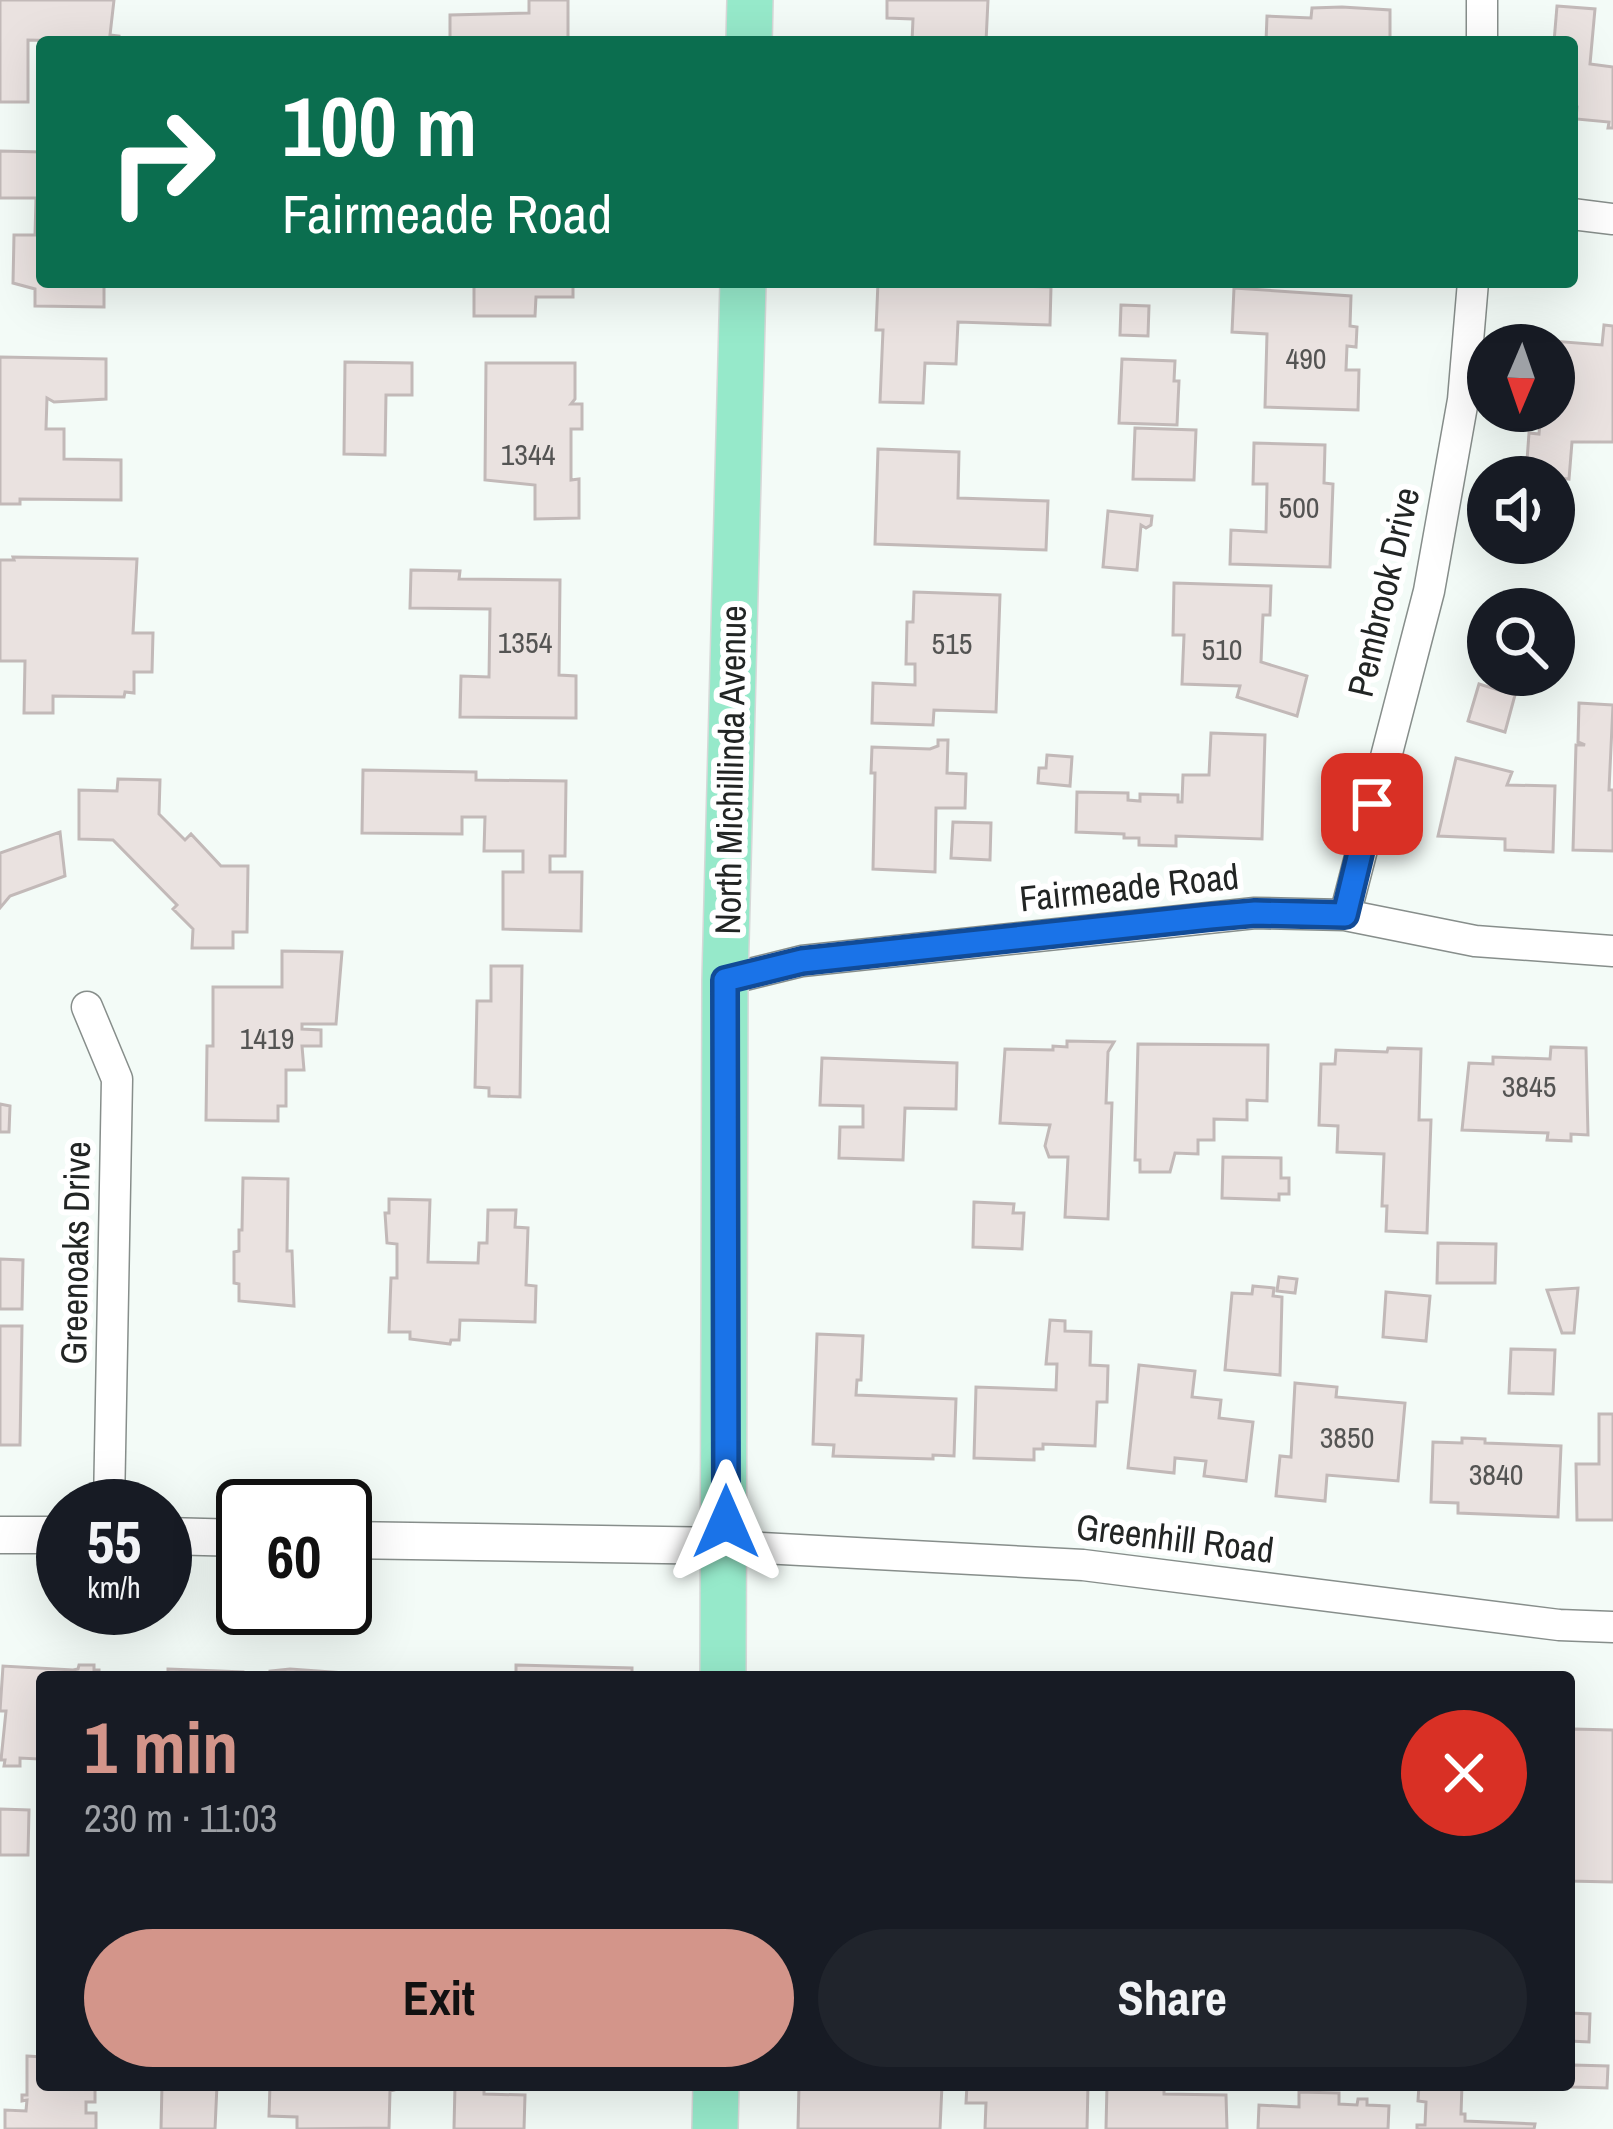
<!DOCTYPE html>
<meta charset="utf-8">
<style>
:root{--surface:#171b24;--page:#20242c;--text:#f1f3f6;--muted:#9ea1a6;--accent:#d3958a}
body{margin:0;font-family:"Archivo Narrow",sans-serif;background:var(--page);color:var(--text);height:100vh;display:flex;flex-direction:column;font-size:45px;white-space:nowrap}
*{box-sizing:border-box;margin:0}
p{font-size:39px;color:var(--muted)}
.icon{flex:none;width:66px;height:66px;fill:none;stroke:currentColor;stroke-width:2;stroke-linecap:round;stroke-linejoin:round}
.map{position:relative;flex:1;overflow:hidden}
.details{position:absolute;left:36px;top:1671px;width:1539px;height:420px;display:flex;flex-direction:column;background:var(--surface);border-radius:12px;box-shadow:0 12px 48px #0002}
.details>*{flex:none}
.banner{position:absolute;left:36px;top:36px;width:1542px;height:252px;border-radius:12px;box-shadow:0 12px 48px #0002;background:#0b6e4f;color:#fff;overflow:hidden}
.needle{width:78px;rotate:182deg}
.controls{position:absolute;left:1467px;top:324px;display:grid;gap:24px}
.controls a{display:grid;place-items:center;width:108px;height:108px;border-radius:50%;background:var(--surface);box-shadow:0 12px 48px #0002;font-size:60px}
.speed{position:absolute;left:36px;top:1479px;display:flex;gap:24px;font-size:60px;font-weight:700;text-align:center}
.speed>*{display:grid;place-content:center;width:156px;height:156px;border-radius:50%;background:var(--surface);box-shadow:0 12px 48px #0002;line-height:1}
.speed small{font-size:30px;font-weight:400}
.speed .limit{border:6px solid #111;border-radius:18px;background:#fff;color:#111}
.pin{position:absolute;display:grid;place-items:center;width:102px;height:102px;color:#fff;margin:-51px;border-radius:24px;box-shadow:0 6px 18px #0006}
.me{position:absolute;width:132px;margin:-66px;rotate:0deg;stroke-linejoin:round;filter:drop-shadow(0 0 9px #0008)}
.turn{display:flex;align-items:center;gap:42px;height:252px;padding:0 48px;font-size:54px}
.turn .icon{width:156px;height:156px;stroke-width:2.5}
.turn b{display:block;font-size:84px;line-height:102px}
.round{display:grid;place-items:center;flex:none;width:126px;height:126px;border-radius:63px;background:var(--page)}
.summary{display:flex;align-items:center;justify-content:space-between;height:204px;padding:0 48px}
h1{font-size:72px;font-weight:800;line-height:90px;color:var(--accent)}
.action{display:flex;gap:24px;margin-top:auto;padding:24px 48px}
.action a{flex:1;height:138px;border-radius:72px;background:var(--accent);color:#111;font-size:48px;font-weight:800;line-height:138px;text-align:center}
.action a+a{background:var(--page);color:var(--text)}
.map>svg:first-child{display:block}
</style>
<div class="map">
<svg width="1613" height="2129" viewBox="0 0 1613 2129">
<rect width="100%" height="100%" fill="#f3fbf7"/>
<path fill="#eae2e0" stroke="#c2b9b8" stroke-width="3" d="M 0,0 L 114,0 L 110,35 L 119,36 L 119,42 L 28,40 L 28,102 L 0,102 Z
M 529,0 L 568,0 L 568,42 L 424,42 L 450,40 L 450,15 L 529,13 Z
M 887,0 L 988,0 L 986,42 L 912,42 L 913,19 L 887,18 Z
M 1557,6 L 1595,9 L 1590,64 L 1613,67 L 1613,128 L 1608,128 L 1609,122 L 1576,119 L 1577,107 L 1572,106 L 1572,42 L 1554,42 Z
M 1342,7 L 1390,10 L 1390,42 L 1266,42 L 1267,16 L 1311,18 L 1312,8 Z
M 0,151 L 42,152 L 42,282 L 104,282 L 104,307 L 35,306 L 35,289 L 13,283 L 14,235 L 35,235 L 36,198 L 0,198 Z
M 474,282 L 573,282 L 573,297 L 536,297 L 535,316 L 474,316 Z
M 878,282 L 1051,287 L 1050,325 L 958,322 L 956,364 L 925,363 L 923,403 L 880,402 L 883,330 L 876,330 Z
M 1234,288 L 1351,296 L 1350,326 L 1357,327 L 1356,347 L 1347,346 L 1346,370 L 1359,370 L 1358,410 L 1265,407 L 1267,334 L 1232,332 Z
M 1121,305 L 1149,306 L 1148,336 L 1120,335 Z
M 1604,325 L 1613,326 L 1613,442 L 1572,442 L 1569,479 L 1526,475 L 1529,433 L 1539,434 L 1541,411 L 1554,411 L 1554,345 L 1539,345 L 1540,340 L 1602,345 Z
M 0,357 L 106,359 L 106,399 L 54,402 L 47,398 L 46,429 L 64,429 L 64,459 L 121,460 L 121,500 L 20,499 L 20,504 L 0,504 Z
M 1122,359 L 1175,361 L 1174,381 L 1179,381 L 1177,425 L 1119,423 Z
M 345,362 L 412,363 L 412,395 L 386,395 L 385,455 L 344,454 Z
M 486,363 L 575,363 L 575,399 L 571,404 L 582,404 L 582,429 L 571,429 L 571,480 L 579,479 L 579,518 L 535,519 L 535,485 L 485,480 Z
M 1135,428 L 1196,430 L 1194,480 L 1133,479 Z
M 1254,443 L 1325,445 L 1324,483 L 1333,484 L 1330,567 L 1230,564 L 1231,530 L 1266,532 L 1267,484 L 1253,484 Z
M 878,449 L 959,452 L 958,498 L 1048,501 L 1046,550 L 875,544 Z
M 1108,511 L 1152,516 L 1151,525 L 1146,528 L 1141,525 L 1137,570 L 1103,567 Z
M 13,557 L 137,559 L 133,633 L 153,633 L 152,672 L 134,672 L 134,693 L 125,692 L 124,697 L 53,696 L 53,713 L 24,713 L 25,661 L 0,661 L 0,560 L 14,560 Z
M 411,570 L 460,571 L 459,579 L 560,580 L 559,675 L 576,676 L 576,718 L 460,717 L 461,676 L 489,677 L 490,609 L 410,608 Z
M 1174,583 L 1271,586 L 1270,615 L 1263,615 L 1261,662 L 1307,676 L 1297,716 L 1237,697 L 1240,686 L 1182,684 L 1184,635 L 1173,635 Z
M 914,592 L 1000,595 L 996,712 L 934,710 L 933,725 L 872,723 L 873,683 L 915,685 L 915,664 L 906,664 L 907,622 L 913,622 Z
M 1479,684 L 1515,695 L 1505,732 L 1468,721 Z
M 1579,703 L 1613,705 L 1609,790 L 1613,790 L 1613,851 L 1573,850 L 1576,745 L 1585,745 L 1578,742 Z
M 1211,733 L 1265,735 L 1262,839 L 1176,836 L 1176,846 L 1139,845 L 1139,838 L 1124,838 L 1124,834 L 1076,832 L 1077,792 L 1128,793 L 1128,800 L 1140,801 L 1140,794 L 1178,795 L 1178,802 L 1182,802 L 1183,775 L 1209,775 Z
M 938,740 L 948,740 L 947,773 L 966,774 L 965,808 L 936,808 L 935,872 L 873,869 L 875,773 L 871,773 L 872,747 L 930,749 L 938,746 Z
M 1047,755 L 1072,757 L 1070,786 L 1038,783 L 1039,768 L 1046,768 Z
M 1456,758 L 1512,772 L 1507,785 L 1555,786 L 1553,852 L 1505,850 L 1505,839 L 1438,836 Z
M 363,770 L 476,772 L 476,780 L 566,781 L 565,856 L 550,856 L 550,872 L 582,872 L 581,931 L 503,929 L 503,872 L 523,872 L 523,851 L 484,851 L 485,817 L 462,817 L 462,834 L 362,833 Z
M 118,779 L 160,780 L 159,814 L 185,840 L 191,834 L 221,866 L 248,866 L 247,932 L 233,932 L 233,948 L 192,948 L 193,929 L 173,909 L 177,905 L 113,840 L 79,839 L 79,790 L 117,791 Z
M 953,822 L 991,823 L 990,860 L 951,858 Z
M 60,832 L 65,876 L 10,896 L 0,908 L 0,853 Z
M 282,951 L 342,952 L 336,1024 L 302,1024 L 302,1029 L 321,1030 L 321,1046 L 302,1046 L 304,1070 L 286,1070 L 286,1106 L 278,1106 L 278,1121 L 206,1120 L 207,1046 L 213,1046 L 213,987 L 282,987 Z
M 491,966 L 522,966 L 520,1097 L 489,1096 L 489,1088 L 475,1087 L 477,1001 L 491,1001 Z
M 1067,1041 L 1114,1042 L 1108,1052 L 1106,1103 L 1112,1103 L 1108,1219 L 1065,1217 L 1068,1157 L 1049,1157 L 1045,1146 L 1050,1125 L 1000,1123 L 1005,1049 L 1053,1050 L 1053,1046 L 1067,1047 Z
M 1138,1044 L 1268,1045 L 1267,1101 L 1247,1100 L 1247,1120 L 1214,1119 L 1214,1140 L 1198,1140 L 1198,1154 L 1175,1153 L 1170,1172 L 1140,1172 L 1140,1160 L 1135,1160 Z
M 1551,1047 L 1586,1048 L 1588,1135 L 1571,1134 L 1571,1141 L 1547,1140 L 1548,1133 L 1462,1130 L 1469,1063 L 1493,1064 L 1493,1057 L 1550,1059 Z
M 1388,1048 L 1421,1049 L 1419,1120 L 1431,1120 L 1427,1233 L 1386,1231 L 1387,1206 L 1382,1206 L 1384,1154 L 1337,1152 L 1338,1126 L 1319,1125 L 1321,1064 L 1335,1064 L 1336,1050 L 1387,1052 Z
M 822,1058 L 957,1063 L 956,1109 L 905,1108 L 903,1160 L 839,1158 L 840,1127 L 863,1127 L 863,1106 L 820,1105 Z
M 0,1104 L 10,1106 L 9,1132 L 0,1132 Z
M 1223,1157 L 1281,1158 L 1281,1178 L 1289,1178 L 1289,1194 L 1279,1194 L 1279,1200 L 1222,1198 Z
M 243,1178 L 288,1179 L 287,1251 L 292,1251 L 294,1306 L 239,1301 L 239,1284 L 234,1283 L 234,1252 L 239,1251 L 239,1230 L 242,1230 Z
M 389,1199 L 430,1200 L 428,1262 L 478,1263 L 479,1243 L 487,1243 L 488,1210 L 516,1210 L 515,1227 L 528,1228 L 526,1285 L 536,1286 L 535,1322 L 460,1320 L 459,1340 L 451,1340 L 450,1344 L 410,1339 L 410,1332 L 389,1332 L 391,1278 L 397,1278 L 397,1244 L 387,1243 L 385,1213 L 389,1213 Z
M 974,1202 L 1014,1204 L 1013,1213 L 1024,1213 L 1022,1249 L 973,1247 Z
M 1438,1243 L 1496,1244 L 1495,1283 L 1437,1283 Z
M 0,1259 L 23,1260 L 22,1309 L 0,1309 Z
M 1279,1277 L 1297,1279 L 1295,1293 L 1277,1291 Z
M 1253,1286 L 1274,1288 L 1273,1296 L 1282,1297 L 1280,1375 L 1225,1370 L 1232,1293 L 1252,1294 Z
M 1578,1288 L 1574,1333 L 1562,1333 L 1547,1290 Z
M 1386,1292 L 1430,1296 L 1426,1341 L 1383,1337 Z
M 1050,1320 L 1065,1321 L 1065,1331 L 1091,1332 L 1090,1365 L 1108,1366 L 1107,1402 L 1097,1402 L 1095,1446 L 1043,1444 L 1043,1449 L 1034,1449 L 1034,1460 L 974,1458 L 976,1387 L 1056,1390 L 1057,1364 L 1046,1364 Z
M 0,1326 L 22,1326 L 20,1445 L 0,1445 Z
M 817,1334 L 863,1336 L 861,1380 L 857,1380 L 856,1395 L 956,1399 L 954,1456 L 933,1455 L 933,1459 L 833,1456 L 834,1445 L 813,1444 Z
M 1511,1349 L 1555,1350 L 1553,1394 L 1509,1393 Z
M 1139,1365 L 1195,1371 L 1192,1397 L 1221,1400 L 1219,1418 L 1253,1422 L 1246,1481 L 1204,1476 L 1206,1461 L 1175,1458 L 1174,1473 L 1128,1468 Z
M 1295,1383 L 1337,1387 L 1336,1397 L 1405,1403 L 1398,1481 L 1327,1475 L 1325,1501 L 1276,1496 L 1280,1456 L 1291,1457 Z
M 1599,1414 L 1613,1414 L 1613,1520 L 1577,1520 L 1576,1464 L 1599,1464 Z
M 1462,1438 L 1485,1439 L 1485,1443 L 1561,1446 L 1558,1517 L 1458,1513 L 1458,1503 L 1431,1502 L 1433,1442 L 1462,1443 Z
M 79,1665 L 94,1665 L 94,1670 L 99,1670 L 99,1677 L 42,1677 L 42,1736 L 38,1736 L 38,1759 L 20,1758 L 20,1766 L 4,1766 L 5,1760 L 1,1760 L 6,1711 L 0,1711 L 3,1666 L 73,1670 L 78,1669 Z
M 516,1665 L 632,1668 L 632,1677 L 516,1677 Z
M 168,1669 L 243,1672 L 243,1677 L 168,1677 Z
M 290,1669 L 344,1673 L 344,1677 L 270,1677 L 270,1671 Z
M 1573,1729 L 1613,1730 L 1613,1882 L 1569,1881 Z
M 0,1809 L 29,1810 L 28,1855 L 0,1855 Z
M 1570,2013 L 1590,2014 L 1589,2042 L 1569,2041 Z
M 27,2056 L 42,2057 L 42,2085 L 95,2085 L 95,2102 L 86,2102 L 86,2113 L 96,2113 L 96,2129 L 5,2129 L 5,2110 L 26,2111 L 27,2100 L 22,2101 L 22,2095 L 27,2095 Z
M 1573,2065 L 1608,2066 L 1607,2088 L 1572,2087 Z
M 162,2085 L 217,2085 L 215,2129 L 161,2129 Z
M 270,2085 L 394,2085 L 394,2090 L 390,2091 L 389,2128 L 297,2129 L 297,2117 L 269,2116 Z
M 455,2085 L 484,2085 L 484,2094 L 525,2095 L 524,2129 L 454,2129 Z
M 799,2085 L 942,2085 L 940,2129 L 798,2129 Z
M 967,2085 L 1088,2085 L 1087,2129 L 985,2129 L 986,2103 L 966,2103 Z
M 1107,2085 L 1164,2085 L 1164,2094 L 1226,2095 L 1227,2129 L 1106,2129 Z
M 1419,2085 L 1462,2085 L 1461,2114 L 1465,2114 L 1465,2121 L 1535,2124 L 1534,2129 L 1417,2129 L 1417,2125 L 1425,2125 L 1426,2102 L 1418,2101 Z
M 1299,2092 L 1339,2093 L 1339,2104 L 1357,2105 L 1358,2099 L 1367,2099 L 1367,2105 L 1389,2106 L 1388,2129 L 1258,2129 L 1259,2105 L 1299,2107 Z"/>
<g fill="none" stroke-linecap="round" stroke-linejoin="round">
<defs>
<path id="minor" d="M 1482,42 L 1482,0
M 1572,214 L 1613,219
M 1345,915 L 1429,591 L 1463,400 L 1473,282
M 725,980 L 802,961 L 1255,913 L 1345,915 L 1475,941 L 1613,951
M 87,1007 L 117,1079 L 109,1506
M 726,1546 L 1083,1565 L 1559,1625 L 1613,1627"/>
<path id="tertiary" d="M 0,1535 L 63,1535
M 165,1536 L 243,1538
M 345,1540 L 726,1546"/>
<path id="primary" d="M 749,42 L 750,0
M 723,1677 L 725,980 L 743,282
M 715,2129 L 716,2085"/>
</defs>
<use href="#minor" stroke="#878e8b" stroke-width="33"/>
<use href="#tertiary" stroke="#878e8b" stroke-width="39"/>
<use href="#primary" stroke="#d7d8d8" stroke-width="48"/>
<use href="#minor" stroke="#fff" stroke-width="30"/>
<use href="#tertiary" stroke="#fff" stroke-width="36"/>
<use href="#primary" stroke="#96e9ca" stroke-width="45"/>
</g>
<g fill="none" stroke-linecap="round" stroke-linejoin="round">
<defs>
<path id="route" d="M 726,1522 L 725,980 L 802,961 L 1210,917 L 1255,913 L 1345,915 L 1372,804"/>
</defs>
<use href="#route" stroke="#114b97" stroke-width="30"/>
<use href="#route" stroke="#1a73e8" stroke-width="21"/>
</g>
<g text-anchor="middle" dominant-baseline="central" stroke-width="12" stroke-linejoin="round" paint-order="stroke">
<g font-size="30" fill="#545453">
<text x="1306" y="358">490</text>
<text x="528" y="454">1344</text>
<text x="1299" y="507">500</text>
<text x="525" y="642">1354</text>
<text x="952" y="643">515</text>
<text x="1222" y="649">510</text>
<text x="267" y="1038">1419</text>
<text x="1529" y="1086">3845</text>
<text x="1347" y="1437">3850</text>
<text x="1496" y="1474">3840</text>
</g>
<g font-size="36" fill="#222524" stroke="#fff">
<text transform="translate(1383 592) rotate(-77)">Pembrook Drive</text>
<text transform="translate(730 770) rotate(-89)">North Michillinda Avenue</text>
<text transform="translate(1129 887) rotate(-6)">Fairmeade Road</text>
<text transform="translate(75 1253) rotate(-89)">Greenoaks Drive</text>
<text transform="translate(1175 1538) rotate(7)">Greenhill Road</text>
</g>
</g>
</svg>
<div class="controls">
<a><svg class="needle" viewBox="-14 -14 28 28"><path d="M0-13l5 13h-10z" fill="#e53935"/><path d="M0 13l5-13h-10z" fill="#9ea1a6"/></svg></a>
<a><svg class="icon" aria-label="sound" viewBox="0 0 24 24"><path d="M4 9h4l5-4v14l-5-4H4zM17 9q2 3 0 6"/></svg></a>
<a><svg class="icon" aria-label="search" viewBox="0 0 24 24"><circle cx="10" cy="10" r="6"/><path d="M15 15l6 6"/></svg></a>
</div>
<div class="speed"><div>55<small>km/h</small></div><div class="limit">60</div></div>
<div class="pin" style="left:1372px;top:804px;background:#d93025"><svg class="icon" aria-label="arrive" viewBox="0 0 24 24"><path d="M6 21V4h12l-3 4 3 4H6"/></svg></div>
<svg class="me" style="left:726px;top:1522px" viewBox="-20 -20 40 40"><path d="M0-17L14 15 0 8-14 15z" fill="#1a73e8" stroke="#fff" stroke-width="4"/></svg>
<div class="banner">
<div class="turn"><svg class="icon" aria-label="right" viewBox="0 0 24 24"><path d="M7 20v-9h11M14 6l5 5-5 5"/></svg><div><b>100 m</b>Fairmeade Road</div></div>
</div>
<section class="details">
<div class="summary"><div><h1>1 min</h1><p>230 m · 11:03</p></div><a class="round" style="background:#d93025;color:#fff"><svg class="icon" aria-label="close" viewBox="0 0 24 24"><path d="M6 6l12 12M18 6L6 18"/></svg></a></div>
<div class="action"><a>Exit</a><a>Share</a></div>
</section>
</div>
